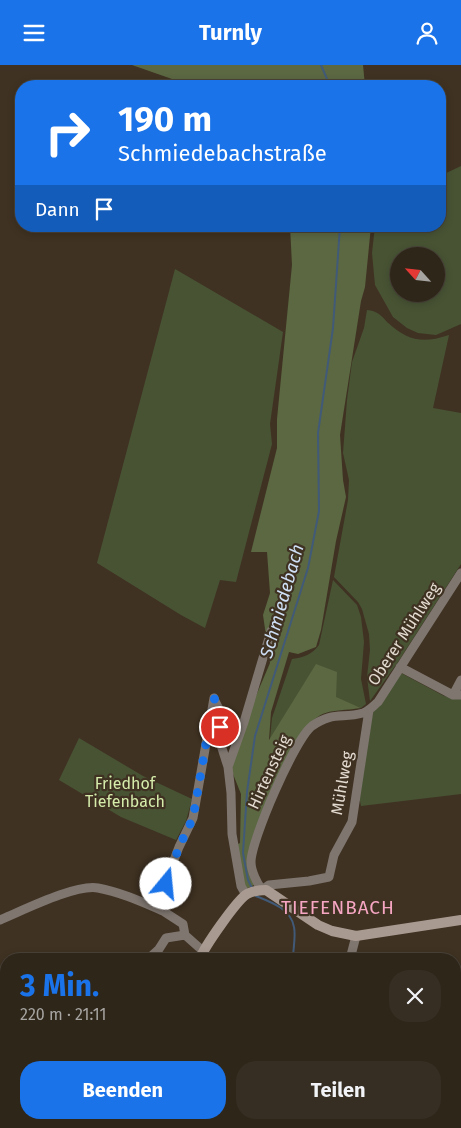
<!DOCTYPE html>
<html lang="de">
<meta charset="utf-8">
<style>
:root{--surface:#2f261a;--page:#372e23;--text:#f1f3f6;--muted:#a7a5a2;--line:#4a4339;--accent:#1a73e8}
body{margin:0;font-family:"Fira Sans",sans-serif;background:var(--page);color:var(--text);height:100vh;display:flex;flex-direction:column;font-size:19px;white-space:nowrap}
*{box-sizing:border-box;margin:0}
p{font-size:16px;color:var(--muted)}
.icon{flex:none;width:28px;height:28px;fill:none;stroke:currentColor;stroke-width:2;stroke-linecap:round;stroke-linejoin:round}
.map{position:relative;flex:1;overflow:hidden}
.side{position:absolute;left:0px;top:888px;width:461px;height:176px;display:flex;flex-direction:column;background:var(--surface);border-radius:20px 20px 0 0;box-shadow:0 2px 8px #0003,0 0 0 1px var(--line)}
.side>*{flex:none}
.guide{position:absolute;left:15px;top:15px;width:431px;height:152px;border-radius:20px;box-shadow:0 2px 8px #0003,0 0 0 1px var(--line);background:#1a73e8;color:#fff;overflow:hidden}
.needle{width:32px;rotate:297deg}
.fabs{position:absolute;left:390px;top:182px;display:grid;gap:10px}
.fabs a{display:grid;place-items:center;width:55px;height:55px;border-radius:50%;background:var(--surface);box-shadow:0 2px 8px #0003,0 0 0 1px var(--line);font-size:25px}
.pin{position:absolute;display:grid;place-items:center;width:42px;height:42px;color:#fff;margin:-21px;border:2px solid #fff;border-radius:50%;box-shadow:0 1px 5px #0007}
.me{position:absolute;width:55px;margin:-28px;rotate:17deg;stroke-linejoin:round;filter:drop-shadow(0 0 4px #0008)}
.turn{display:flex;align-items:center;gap:18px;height:105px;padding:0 20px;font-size:22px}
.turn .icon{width:65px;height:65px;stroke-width:2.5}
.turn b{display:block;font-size:35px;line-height:42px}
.then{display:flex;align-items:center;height:48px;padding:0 20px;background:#0003;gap:10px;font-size:19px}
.round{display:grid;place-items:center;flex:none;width:52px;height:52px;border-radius:20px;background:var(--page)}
.summary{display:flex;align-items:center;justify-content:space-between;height:85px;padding:0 20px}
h1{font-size:30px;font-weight:700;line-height:38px;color:var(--accent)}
.cta{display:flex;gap:10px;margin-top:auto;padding:10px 20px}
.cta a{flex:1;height:58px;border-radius:20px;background:var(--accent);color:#fff;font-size:20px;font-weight:700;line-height:58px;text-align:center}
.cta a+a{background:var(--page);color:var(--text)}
header{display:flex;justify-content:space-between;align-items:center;height:65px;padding:0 20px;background:var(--accent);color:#fff;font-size:22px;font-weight:700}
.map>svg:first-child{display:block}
</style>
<header><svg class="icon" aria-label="menu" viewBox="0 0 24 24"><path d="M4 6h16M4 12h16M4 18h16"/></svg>Turnly<svg class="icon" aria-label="person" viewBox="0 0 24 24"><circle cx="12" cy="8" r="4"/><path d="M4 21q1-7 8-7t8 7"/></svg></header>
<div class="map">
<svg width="461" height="1063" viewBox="0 0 461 1063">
<rect width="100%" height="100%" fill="#3f3222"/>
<path fill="#485334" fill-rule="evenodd" d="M 461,101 L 461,259 L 436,270 L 418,268 L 407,263 L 393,252 L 375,220 L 372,188 L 375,161 L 440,161 L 440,111 ZM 436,191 L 436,229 L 399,229 L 399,191 Z
M 175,204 L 283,267 L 270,359 L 272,379 L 236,517 L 220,515 L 205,563 L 181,550 L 97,498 Z
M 367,245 C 377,246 381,250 387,257 C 408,276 422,279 449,270 L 433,343 L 461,348 L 461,499 L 398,597 L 370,636 L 367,612 L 370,585 L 369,569 L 362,544 L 358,537 L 334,512 L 348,435 L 349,415 L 343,388 L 347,335 L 352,297 L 364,263 Z
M 333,515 L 357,540 L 361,552 L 364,577 L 361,614 L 366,639 L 361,643 L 336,633 L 270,674 L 272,653 L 292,594 C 305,592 311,590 319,580 Z
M 401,608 L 444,631 L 461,634 L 461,729 L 361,741 L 360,736 L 356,735 L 373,647 Z
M 79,673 L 143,711 L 192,734 L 186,756 L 176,775 L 121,752 L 59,715 Z"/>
<path fill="#5b6842" d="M 132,0 L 363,0 L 365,21 L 192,21 Z
M 290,161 L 371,161 L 365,222 L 361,236 L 340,370 L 343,415 L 346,432 L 336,476 L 321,565 L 316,582 L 298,589 L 289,587 L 271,647 L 269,675 L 316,599 L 337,607 L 336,632 L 361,643 C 328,648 322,641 300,671 L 249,798 L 254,820 L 246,824 L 236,780 L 240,778 L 241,729 L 231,704 L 247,652 L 270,598 L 263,550 L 270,528 L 267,487 L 251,487 L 277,383 L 277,354 L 292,200 Z"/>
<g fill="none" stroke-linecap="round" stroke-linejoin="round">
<path stroke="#415a78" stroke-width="2" d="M 321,0 L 330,21
M 252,823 L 248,815 L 243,788 L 247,727 L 255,671 L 308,503 L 319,446 L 318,368 L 333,263 L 340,161
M 255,829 L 256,831 C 271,837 291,844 294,862 C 296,872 293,884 293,894
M 299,1063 L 301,1058"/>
<path stroke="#7f7670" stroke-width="9" d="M 400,602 L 453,630 L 461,630
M 453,630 L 461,615
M 214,634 L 221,648 L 220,677 L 228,702
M 369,645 L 352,757 L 334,790 L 329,812 L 309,816 L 269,820 L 262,825 C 257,818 251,806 251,797 C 251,775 295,674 312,661 C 333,646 342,654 363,648 C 369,646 373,641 378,637 L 461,508
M 246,830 L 241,821 L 232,769 L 231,728 L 228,702 L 244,657 L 271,566
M 0,855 C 22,846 75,819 98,823 C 120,827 142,837 163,846
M 185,870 L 183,859 L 163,846 L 163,830 L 169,808 L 179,782 L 193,753 L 214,633
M 148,894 L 159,884 L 166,873 L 185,870 L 203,886
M 350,894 L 356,871
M 0,940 L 6,945
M 455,1041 L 461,1041
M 347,1063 L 349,1058"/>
<path stroke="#a99a91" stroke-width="10" d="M 200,894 C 204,882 237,835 247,829 C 253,826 260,825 266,825 L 318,860 L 332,866 L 356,871 L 461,855
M 0,1022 L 6,1017
M 245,1058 L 250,1063
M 93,1063 L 95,1058"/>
</g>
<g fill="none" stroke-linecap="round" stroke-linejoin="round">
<path stroke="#1a73e8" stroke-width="9" stroke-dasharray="0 16.2" d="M 166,819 L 179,782 L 193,753 L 214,633 L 221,648 L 220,662"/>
</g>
<g text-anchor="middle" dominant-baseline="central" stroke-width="4.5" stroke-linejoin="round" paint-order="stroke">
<g font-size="16" fill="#e4dbd1" stroke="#3f3222">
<text transform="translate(404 569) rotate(-57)">Oberer Mühlweg</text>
<text transform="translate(269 707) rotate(-65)">Hirtensteig</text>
<text transform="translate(342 718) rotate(-80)">Mühlweg</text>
</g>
<g font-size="16" fill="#d5ecab" stroke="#3f3222">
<text x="125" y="718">Friedhof<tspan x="125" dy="18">Tiefenbach</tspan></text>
</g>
<g font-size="18" font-style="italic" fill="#cfe0f6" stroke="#3f3222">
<text transform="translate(282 536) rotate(-74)">Schmiedebach</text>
</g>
<g font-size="19" letter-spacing="1" fill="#f6a6c3" stroke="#3f3222">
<text x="338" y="842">TIEFENBACH</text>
</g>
</g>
</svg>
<div class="fabs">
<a><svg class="needle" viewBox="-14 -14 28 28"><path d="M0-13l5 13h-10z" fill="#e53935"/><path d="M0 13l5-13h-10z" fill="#a7a5a2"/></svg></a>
</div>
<div class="pin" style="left:220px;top:662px;background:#d93025"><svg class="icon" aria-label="arrive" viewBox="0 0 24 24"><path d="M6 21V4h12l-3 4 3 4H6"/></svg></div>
<svg class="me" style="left:166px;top:819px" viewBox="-20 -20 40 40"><circle r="19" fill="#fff"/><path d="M0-13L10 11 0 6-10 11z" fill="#1a73e8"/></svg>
<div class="guide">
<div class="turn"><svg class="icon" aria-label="right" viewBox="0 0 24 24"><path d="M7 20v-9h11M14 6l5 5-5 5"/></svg><div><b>190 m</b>Schmiedebachstraße</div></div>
<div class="then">Dann<svg class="icon" aria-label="arrive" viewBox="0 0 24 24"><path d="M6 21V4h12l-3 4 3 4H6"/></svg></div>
</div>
<section class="side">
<div class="summary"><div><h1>3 Min.</h1><p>220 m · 21:11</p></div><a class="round"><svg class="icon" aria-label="close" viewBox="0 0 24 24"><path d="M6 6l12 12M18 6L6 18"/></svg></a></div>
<div class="cta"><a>Beenden</a><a>Teilen</a></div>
</section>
</div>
